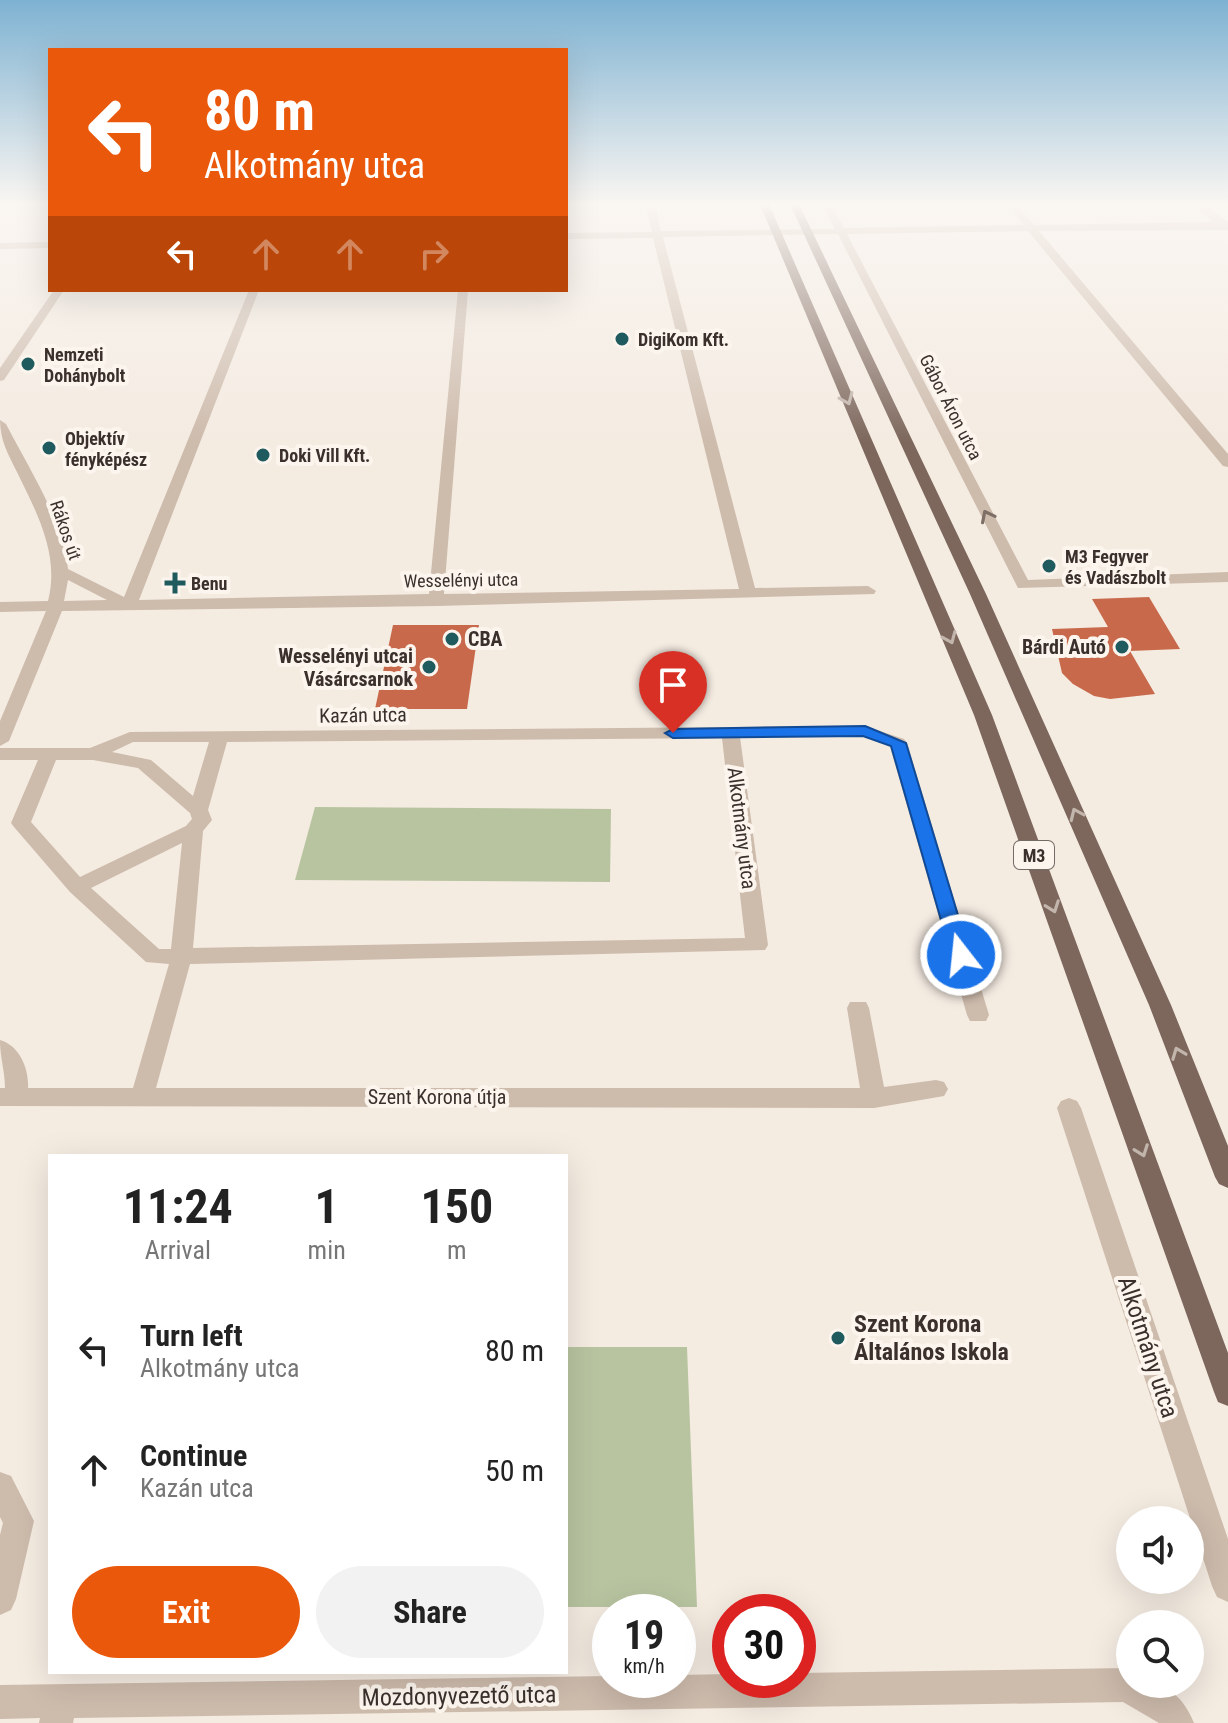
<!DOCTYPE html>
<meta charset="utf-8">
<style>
:root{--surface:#fff;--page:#f2f2f2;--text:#222;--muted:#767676;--accent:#ea580c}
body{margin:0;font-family:"Roboto Condensed",sans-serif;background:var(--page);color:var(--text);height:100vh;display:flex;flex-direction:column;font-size:30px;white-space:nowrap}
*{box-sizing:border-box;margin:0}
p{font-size:26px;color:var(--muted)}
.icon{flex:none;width:44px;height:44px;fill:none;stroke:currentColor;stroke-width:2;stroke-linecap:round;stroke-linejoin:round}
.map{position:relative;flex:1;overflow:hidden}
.details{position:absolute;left:48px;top:1154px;width:520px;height:520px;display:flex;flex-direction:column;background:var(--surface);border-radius:0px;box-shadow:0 8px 32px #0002}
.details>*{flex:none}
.hud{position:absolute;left:48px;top:48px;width:520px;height:244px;border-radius:0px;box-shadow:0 8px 32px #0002;background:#ea580c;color:#fff;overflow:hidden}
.buttons{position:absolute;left:1116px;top:1506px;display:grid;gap:16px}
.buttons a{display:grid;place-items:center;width:88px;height:88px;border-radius:50%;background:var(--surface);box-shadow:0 8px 32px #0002;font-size:40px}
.speed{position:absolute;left:592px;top:1594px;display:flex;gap:16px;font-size:40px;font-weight:700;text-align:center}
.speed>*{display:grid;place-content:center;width:104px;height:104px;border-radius:50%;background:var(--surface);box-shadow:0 8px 32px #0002;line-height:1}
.speed small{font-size:20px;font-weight:400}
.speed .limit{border:12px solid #d22;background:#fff;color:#111}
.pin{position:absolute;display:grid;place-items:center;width:68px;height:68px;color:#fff;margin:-82px -34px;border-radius:50% 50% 50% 0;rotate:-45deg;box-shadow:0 0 8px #0007}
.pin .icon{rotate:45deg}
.me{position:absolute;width:88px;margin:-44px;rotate:344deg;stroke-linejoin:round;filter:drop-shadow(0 0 6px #0008)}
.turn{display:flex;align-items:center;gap:28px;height:168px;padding:0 24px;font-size:36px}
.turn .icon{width:104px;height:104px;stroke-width:2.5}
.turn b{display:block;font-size:56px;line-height:68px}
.lanes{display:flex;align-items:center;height:76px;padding:0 24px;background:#0003;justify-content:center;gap:40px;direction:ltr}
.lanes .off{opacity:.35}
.eta{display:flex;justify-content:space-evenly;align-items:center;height:136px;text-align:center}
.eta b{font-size:48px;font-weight:700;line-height:56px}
.cta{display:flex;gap:16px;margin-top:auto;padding:16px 24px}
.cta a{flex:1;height:92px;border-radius:48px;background:var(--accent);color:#fff;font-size:32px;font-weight:700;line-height:92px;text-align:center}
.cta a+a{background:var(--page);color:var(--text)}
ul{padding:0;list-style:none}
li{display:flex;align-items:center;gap:24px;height:120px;padding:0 24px}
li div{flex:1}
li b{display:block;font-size:30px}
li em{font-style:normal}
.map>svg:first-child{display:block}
</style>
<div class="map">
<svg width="1228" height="1723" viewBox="0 0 1228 1723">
<rect width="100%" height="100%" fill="#f4ebe1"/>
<path fill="#b8c4a0" d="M 315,807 L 611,809 L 610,882 L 295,880 Z
M 566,1347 L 687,1347 L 697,1607 L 566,1607 Z"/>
<path fill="#c8694b" d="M 1149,597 L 1180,649 L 1130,651 L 1155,694 L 1110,699 L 1094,696 L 1073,684 L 1062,673 L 1052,629 L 1108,627 L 1092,599 Z
M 393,625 L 479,625 L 467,709 L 375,709 Z"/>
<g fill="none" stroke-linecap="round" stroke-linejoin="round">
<path fill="#cdbbac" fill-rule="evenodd" d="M 645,202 L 654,202 L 661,231 L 835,229 L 822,202 L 830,202 L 844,228 L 1024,225 L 1005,202 L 1014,202 L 1034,225 L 1213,222 L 1190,202 L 1200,202 L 1228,222 L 1228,230 L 1039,231 L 1228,454 L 1228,467 L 1223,466 L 1028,231 L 847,234 L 1028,580 L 1228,572 L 1228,582 L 1018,588 L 838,234 L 663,237 L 755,588 L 868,586 L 876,591 L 874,594 L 436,606 L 62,611 L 9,741 L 0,746 L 0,721 L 46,611 L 0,612 L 0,602 L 48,601 C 60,555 37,513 17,472 C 8,454 0,440 0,420 L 6,424 C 29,469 62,518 68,569 L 124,597 L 249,290 L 259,290 L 139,600 L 429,594 L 458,290 L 468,290 L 444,594 L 739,589 L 653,238 L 566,239 L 566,233 L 652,232 ZM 68,580 L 107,600 L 64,601 Z
M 50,242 L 50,248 L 0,249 L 0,243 Z
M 54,290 L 64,290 L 4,380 L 0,381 L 0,368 Z
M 865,726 L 904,739 L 907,743 L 989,1015 L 986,1021 L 970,1021 L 967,1015 L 890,746 L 863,736 L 740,737 L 768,945 L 765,950 L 190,964 L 156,1088 L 860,1088 L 847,1008 L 850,1002 L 866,1002 L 869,1008 L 884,1087 L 936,1080 L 944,1082 L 948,1089 L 944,1096 L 874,1108 L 0,1106 L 0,1088 L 5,1088 C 5,1071 0,1058 0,1040 C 20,1046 29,1069 28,1088 L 133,1088 L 169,964 L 146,962 L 70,892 L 14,827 L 11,823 L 38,760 L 0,760 L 0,748 L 90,748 L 130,732 ZM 722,738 L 745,938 L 193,948 L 203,831 L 212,820 L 208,810 L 227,742 ZM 133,742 L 209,742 L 193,796 L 151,760 L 112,752 ZM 56,760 L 93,760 L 138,768 L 190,813 L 192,819 L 186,826 L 80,877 L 31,822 ZM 182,843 L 171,949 L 159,949 L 91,888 Z
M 1069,1098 L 1077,1101 L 1081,1108 L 1228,1539 L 1228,1602 L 1217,1597 L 1212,1586 L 1057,1108 L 1061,1101 Z
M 0,1472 L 11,1476 L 34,1521 L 16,1599 L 11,1610 L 0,1615 L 0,1535 L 3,1523 L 0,1517 Z
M 1126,1668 L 1130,1670 L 1130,1684 C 1165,1684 1180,1690 1194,1723 L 1159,1723 L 1123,1702 L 74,1718 L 73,1723 L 39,1723 L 40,1718 L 0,1719 L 0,1685 L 610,1676 L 610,1680 L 678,1680 L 678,1675 L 730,1674 L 730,1680 L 798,1680 L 798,1673 Z"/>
<path fill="#7d675c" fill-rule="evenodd" d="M 759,202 L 768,202 L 992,715 L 1228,1353 L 1228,1406 L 1218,1402 L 1214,1392 L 974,715 Z
M 789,202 L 798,202 L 986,594 L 1171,1005 L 1228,1146 L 1228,1188 L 1219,1184 L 1215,1177 L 1149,1005 L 970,594 Z"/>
</g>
<defs><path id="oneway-chevron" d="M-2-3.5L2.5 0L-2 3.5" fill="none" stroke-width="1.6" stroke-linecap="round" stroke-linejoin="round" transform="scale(2)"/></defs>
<g stroke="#c2b5ac">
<use href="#oneway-chevron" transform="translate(847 399) rotate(67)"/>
<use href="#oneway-chevron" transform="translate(950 638) rotate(67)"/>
<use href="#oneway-chevron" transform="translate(1076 814) rotate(-114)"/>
<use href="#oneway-chevron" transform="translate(1053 907) rotate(70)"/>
<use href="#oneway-chevron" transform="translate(1178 1053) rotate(-111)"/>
<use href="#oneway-chevron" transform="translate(1142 1151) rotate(70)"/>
</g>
<use stroke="#7d6f65" href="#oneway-chevron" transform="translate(987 516) rotate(-117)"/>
<linearGradient id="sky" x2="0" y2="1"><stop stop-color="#7eb2d2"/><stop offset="0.46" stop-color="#faf6f2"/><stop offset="1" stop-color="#faf6f2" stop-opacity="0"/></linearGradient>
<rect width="1228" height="443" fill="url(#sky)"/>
<path fill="#1a73e8" stroke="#114b97" stroke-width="2" d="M 865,726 L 906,743 L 970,955 L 968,960 L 961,962 L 951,955 L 891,746 L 863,736 L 673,738 L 665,733 L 673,729 Z"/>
<g fill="#1f5a5e" stroke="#fbf5ee" stroke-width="3">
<circle cx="622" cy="339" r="8"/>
<circle cx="28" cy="364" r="8"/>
<circle cx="49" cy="448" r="8"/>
<circle cx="263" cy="455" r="8"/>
<circle cx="1049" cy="566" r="8"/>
<path d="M171 571h8v8h8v8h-8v8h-8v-8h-8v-8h8z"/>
<circle cx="452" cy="639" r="8"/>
<circle cx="1122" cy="647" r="8"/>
<circle cx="429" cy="667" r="8"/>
<circle cx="838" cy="1338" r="8"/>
</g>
<g text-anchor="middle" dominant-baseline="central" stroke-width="8" stroke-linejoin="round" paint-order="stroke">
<g font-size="18" font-weight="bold" fill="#3b302b" stroke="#fbf5ee" text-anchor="start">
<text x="638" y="339">DigiKom Kft.</text>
<text x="44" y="354">Nemzeti<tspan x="44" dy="21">Dohánybolt</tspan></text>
<text x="65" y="438">Objektív<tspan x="65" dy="21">fényképész</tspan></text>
<text x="279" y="455">Doki Vill Kft.</text>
<text x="1065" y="556">M3 Fegyver<tspan x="1065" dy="21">és Vadászbolt</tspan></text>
<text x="191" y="583">Benu</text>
</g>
<g font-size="18" fill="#3b302b" stroke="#fbf5ee">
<text transform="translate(951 407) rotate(63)">Gábor Áron utca</text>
<text transform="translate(66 530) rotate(71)">Rákos út</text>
<text transform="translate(461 580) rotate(-1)">Wesselényi utca</text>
</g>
<rect fill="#fbf5ee" stroke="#756b66" stroke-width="2" x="1014" y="841" width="40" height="28" rx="6"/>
<g font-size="18" font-weight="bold" fill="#3b302b">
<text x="1034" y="855">M3</text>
</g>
<g font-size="20" font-weight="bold" fill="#3b302b" stroke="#fbf5ee" text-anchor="end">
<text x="468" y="639" text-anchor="start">CBA</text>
<text x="1106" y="647">Bárdi Autó</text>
<text x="413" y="656">Wesselényi utcai<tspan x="413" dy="23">Vásárcsarnok</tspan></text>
</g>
<g font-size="20" fill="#3b302b" stroke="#fbf5ee">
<text transform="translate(363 715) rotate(-1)">Kazán utca</text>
<text transform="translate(742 828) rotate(83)">Alkotmány utca</text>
<text x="437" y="1097">Szent Korona útja</text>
</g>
<g font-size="24" font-weight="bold" fill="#3b302b" stroke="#fbf5ee" text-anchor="start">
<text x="854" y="1324">Szent Korona<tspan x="854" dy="28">Általános Iskola</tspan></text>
</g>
<g font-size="24" fill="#3b302b" stroke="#fbf5ee">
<text transform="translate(1148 1347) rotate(72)">Alkotmány utca</text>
<text transform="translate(459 1696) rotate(-1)">Mozdonyvezető utca</text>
</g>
</g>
</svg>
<div class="buttons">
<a><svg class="icon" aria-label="sound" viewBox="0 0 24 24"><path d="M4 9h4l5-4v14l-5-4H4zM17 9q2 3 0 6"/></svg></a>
<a><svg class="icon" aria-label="search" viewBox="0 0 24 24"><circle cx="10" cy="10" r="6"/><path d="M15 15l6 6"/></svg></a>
</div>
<div class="speed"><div>19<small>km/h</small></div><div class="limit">30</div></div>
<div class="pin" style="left:673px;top:733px;background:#d93025"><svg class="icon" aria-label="arrive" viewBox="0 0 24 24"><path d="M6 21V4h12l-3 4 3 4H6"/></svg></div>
<svg class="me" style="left:961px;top:955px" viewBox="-20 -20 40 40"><circle r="17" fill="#1a73e8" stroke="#fff" stroke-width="3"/><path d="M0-11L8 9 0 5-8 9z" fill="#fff"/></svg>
<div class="hud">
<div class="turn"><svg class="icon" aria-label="left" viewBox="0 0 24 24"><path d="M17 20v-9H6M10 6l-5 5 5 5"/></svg><div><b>80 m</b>Alkotmány utca</div></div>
<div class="lanes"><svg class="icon" aria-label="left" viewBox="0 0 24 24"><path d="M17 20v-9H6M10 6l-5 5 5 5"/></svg><svg class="icon off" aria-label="ahead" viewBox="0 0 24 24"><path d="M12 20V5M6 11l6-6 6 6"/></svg><svg class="icon off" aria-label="ahead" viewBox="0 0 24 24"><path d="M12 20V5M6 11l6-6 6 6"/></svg><svg class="icon off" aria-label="right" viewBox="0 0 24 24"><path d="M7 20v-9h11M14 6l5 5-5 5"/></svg></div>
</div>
<section class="details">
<div class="eta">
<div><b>11:24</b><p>Arrival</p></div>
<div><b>1</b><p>min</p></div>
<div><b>150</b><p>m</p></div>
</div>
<ul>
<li><svg class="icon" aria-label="left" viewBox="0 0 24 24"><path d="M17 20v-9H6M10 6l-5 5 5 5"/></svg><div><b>Turn left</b><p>Alkotmány utca</p></div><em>80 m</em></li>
<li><svg class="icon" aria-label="ahead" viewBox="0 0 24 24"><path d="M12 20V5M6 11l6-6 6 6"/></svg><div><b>Continue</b><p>Kazán utca</p></div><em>50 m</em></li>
</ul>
<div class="cta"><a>Exit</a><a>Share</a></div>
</section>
</div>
